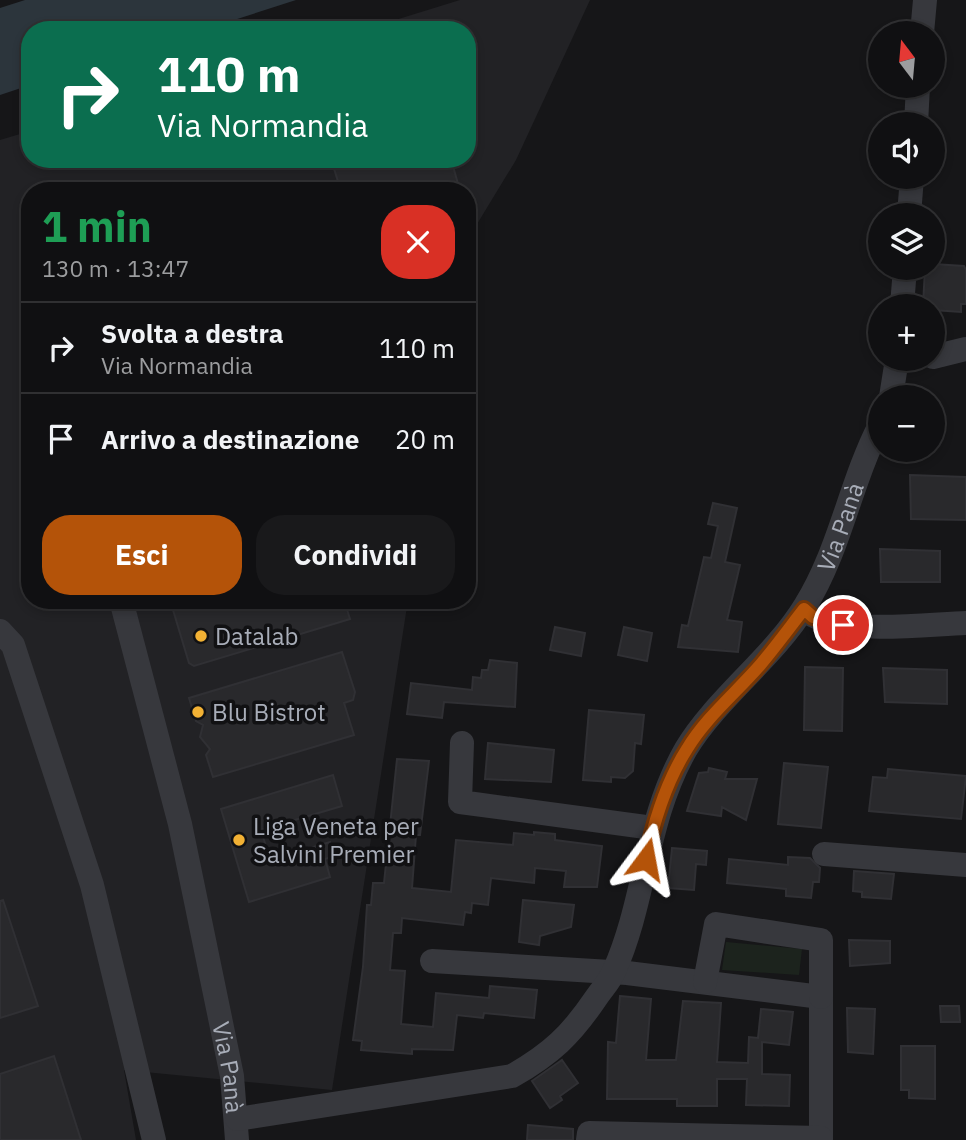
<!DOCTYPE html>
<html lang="it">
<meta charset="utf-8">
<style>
:root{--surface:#101012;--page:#19191b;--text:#f1f3f6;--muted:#9c9d9f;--line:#303032;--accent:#b45309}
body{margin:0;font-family:"IBM Plex Sans",sans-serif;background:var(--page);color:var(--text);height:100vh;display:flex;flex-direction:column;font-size:26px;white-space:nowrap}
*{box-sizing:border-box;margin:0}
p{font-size:23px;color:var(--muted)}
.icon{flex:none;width:38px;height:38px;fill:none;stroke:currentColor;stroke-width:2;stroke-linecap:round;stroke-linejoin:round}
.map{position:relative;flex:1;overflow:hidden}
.details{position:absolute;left:21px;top:182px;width:455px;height:427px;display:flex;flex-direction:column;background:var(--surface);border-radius:28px;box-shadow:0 4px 10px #0003,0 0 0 2px var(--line)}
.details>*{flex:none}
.hud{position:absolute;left:21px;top:21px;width:455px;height:147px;border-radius:28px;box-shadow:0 4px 10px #0003,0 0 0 2px var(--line);background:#0b6e4f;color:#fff;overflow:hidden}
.needle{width:46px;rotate:344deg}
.fabs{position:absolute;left:868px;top:21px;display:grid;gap:14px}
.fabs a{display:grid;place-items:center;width:77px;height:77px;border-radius:50%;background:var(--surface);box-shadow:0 4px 10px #0003,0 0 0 2px var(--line);font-size:35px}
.pin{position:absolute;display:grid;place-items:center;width:60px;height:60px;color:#fff;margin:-30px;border:4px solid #fff;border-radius:50%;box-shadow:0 2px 7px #0007}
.me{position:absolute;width:77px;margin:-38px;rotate:13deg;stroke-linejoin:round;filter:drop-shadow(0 0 5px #0008)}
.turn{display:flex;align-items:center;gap:24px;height:147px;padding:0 21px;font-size:32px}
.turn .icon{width:91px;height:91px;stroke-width:2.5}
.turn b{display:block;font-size:49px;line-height:60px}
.round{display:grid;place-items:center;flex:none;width:74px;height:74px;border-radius:28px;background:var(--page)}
.overview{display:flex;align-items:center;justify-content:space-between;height:119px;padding:0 21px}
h1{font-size:42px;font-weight:700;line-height:52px;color:#1e9e55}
.primary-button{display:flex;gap:14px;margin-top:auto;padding:14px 21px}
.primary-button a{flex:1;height:80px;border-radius:28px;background:var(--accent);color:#fff;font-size:28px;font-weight:700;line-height:80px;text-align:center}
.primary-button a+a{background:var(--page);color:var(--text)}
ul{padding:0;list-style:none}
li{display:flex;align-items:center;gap:21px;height:91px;padding:0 21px;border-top:2px solid var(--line)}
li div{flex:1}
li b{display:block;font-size:26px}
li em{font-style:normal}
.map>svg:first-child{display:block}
</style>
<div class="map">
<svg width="966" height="1140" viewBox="0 0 966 1140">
<rect width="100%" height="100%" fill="#161618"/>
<path fill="#222225" d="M 460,0 L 590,0 L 516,160 L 471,234 L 467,257 L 467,191 L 30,191 L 30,600 L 408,600 L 332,1090 L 124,1070 L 136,1140 L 0,1140 L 0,140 L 30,131 L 30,159 L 467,159 L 467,30 L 363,30 Z"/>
<path fill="#1c231d" d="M 726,942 L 802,949 L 799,975 L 722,970 Z"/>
<path fill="#2c353c" d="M 25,0 L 296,0 L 203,30 L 30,30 L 30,85 L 0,95 L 0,8 Z"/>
<path fill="#29292c" stroke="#303034" stroke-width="2" d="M 331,159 L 451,159 L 460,191 L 341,191 Z
M 933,264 L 964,266 L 966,270 L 966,304 L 961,304 L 961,312 L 933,310 L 933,306 L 923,306 L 925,268 L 933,268 Z
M 910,475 L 966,477 L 966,520 L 911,519 Z
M 713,503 L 737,508 L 725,562 L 740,565 L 727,620 L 742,622 L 738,652 L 678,647 L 682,625 L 688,626 L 704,557 L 711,558 L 718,526 L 708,524 Z
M 880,549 L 940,551 L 940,582 L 881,582 Z
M 170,600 L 344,600 L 350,619 L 194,666 L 189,663 Z
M 555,627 L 585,633 L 581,656 L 550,650 Z
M 624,627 L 652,633 L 647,661 L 618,655 Z
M 342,652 L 355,692 L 353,700 L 344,703 L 354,735 L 213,777 L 206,755 L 210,749 L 200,737 L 203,725 L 196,721 L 189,698 Z
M 490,660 L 517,663 L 515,707 L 444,702 L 442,718 L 407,714 L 411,683 L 472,690 L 473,677 L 481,678 L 482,670 L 488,670 Z
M 805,667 L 843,668 L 842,731 L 804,730 Z
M 883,668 L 947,670 L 947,704 L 885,702 Z
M 589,710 L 644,715 L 641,744 L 635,743 L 633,771 L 625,778 L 611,777 L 611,782 L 583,780 Z
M 488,743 L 554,750 L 551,782 L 485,779 Z
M 397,759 L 429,761 L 420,835 L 416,835 L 412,888 L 451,892 L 456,840 L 513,845 L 514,833 L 534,835 L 534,832 L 555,834 L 555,840 L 602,846 L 597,887 L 564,887 L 566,871 L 535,868 L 534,883 L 491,878 L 488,905 L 472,903 L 471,913 L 465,912 L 463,925 L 402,918 L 401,933 L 393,933 L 390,970 L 405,971 L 401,1024 L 433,1027 L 436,993 L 489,998 L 490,986 L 537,990 L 534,1018 L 484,1013 L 483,1018 L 457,1015 L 453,1050 L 412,1049 L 412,1054 L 361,1050 L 362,1041 L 353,1040 L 363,967 L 367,905 L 371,905 L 373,883 L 384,883 Z
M 784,763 L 828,767 L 821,828 L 778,824 Z
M 709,768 L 727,772 L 725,779 L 757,779 L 746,820 L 722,807 L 721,816 L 687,811 L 699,773 L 708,772 Z
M 888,769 L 966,776 L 961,819 L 869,811 L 873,777 L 887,778 Z
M 333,775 L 342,806 L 261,830 L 270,860 L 330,842 L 334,856 L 325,859 L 330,877 L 249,902 L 221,809 Z
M 672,848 L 707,851 L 706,865 L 696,864 L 694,890 L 668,888 Z
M 788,857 L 810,858 L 820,868 L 819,882 L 813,882 L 811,898 L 786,896 L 786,889 L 727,883 L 729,859 L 788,865 Z
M 854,871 L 894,874 L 891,899 L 862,897 L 862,892 L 853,891 Z
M 3,900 L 38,1006 L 0,1018 L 0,901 Z
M 523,900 L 574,905 L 571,927 L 540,936 L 539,945 L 519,942 Z
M 849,940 L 890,941 L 890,963 L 850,966 Z
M 620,996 L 651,999 L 646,1060 L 676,1060 L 683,1001 L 721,1003 L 717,1062 L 748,1063 L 749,1037 L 758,1038 L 761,1009 L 793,1012 L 789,1045 L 762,1042 L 762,1074 L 790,1075 L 789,1106 L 746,1105 L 747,1079 L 717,1079 L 717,1106 L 677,1106 L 677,1099 L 607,1099 L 608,1042 L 616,1043 Z
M 940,1006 L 959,1006 L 960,1022 L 941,1022 Z
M 847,1008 L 875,1009 L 873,1054 L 848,1052 Z
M 901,1046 L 935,1046 L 935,1099 L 909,1098 L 909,1090 L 901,1090 Z
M 54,1056 L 81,1140 L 0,1140 L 0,1074 Z
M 562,1060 L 578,1083 L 560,1096 L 562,1100 L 550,1108 L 532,1081 Z
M 528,1125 L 573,1129 L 573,1140 L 527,1140 Z"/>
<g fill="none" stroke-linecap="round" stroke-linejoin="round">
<g stroke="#37383d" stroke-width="24">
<path d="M 922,33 L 925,0"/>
<path d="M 916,124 L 918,86"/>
<path d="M 909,215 L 912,177"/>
<path d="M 902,306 L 905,268"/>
<path d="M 933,357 L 966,349"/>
<path d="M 891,397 L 897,359"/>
<path id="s1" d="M 121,600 L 180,824 L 232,1076 L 237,1140"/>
<path d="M 804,609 C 833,637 926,624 966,623"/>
<path d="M 0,631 L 13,645 L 92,885 L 154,1140"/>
<path d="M 462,743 L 460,802 L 653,828"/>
<path d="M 824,854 L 966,865"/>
<path d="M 432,961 L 627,973 L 821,997 L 821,1140"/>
<path d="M 705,982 L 716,924 L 821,940 L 821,997"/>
<path id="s2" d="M 237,1119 L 512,1076 C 551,1054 571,1035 596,998 C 602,989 610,981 614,971 C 646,900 645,820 686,749 C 716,699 773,658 805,606 C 840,550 850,483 880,425"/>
<path d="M 588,1140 L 589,1133 L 821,1138"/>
</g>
</g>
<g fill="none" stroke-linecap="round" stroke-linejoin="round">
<defs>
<path id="route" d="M 646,859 C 654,821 666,782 687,749 C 706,717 737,692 761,664 C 776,646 790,627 804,609 L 813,617 L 843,625"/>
</defs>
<use href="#route" stroke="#753606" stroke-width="18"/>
<use href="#route" stroke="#b45309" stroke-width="12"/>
</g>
<g fill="#f2b134" stroke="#111113" stroke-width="2.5">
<circle cx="201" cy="636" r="7"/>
<circle cx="198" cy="712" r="7"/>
<circle cx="239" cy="840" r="7"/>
</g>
<g text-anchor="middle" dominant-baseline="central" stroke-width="7" stroke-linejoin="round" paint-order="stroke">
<g font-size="24" fill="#a8adb8" stroke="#111113">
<text stroke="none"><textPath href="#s2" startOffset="934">Via Panà</textPath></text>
<text stroke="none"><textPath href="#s1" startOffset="480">Via Panà</textPath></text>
</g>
<g font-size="24" fill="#a8adb8" stroke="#111113" text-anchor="start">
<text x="215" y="636">Datalab</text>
<text x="212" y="712">Blu Bistrot</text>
<text x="253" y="826">Liga Veneta per<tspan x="253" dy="28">Salvini Premier</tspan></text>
</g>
</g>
</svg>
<div class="fabs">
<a><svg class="needle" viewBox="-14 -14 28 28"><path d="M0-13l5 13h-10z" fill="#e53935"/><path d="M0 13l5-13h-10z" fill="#9c9d9f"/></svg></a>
<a><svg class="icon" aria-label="sound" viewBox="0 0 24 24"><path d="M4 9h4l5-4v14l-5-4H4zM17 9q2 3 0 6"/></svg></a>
<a><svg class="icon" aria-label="layers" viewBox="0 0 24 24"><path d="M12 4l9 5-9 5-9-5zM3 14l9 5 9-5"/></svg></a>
<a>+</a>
<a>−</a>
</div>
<div class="pin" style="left:843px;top:625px;background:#d93025"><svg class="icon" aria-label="arrive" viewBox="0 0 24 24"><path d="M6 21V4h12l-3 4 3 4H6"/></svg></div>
<svg class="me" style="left:646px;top:859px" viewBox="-20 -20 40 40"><path d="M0-17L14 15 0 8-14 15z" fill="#b45309" stroke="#fff" stroke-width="4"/></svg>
<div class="hud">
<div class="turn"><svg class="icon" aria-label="right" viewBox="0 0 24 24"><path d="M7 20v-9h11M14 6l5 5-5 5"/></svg><div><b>110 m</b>Via Normandia</div></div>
</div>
<section class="details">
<div class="overview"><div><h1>1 min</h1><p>130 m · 13:47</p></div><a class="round" style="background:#d93025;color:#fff"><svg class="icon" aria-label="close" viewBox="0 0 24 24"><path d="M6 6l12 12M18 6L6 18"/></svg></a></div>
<ul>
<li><svg class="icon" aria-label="right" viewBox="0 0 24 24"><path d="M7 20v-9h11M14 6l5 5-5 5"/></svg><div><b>Svolta a destra</b><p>Via Normandia</p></div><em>110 m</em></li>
<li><svg class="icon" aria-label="arrive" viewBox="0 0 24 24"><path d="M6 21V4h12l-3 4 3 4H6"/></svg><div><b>Arrivo a destinazione</b></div><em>20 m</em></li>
</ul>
<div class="primary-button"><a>Esci</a><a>Condividi</a></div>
</section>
</div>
